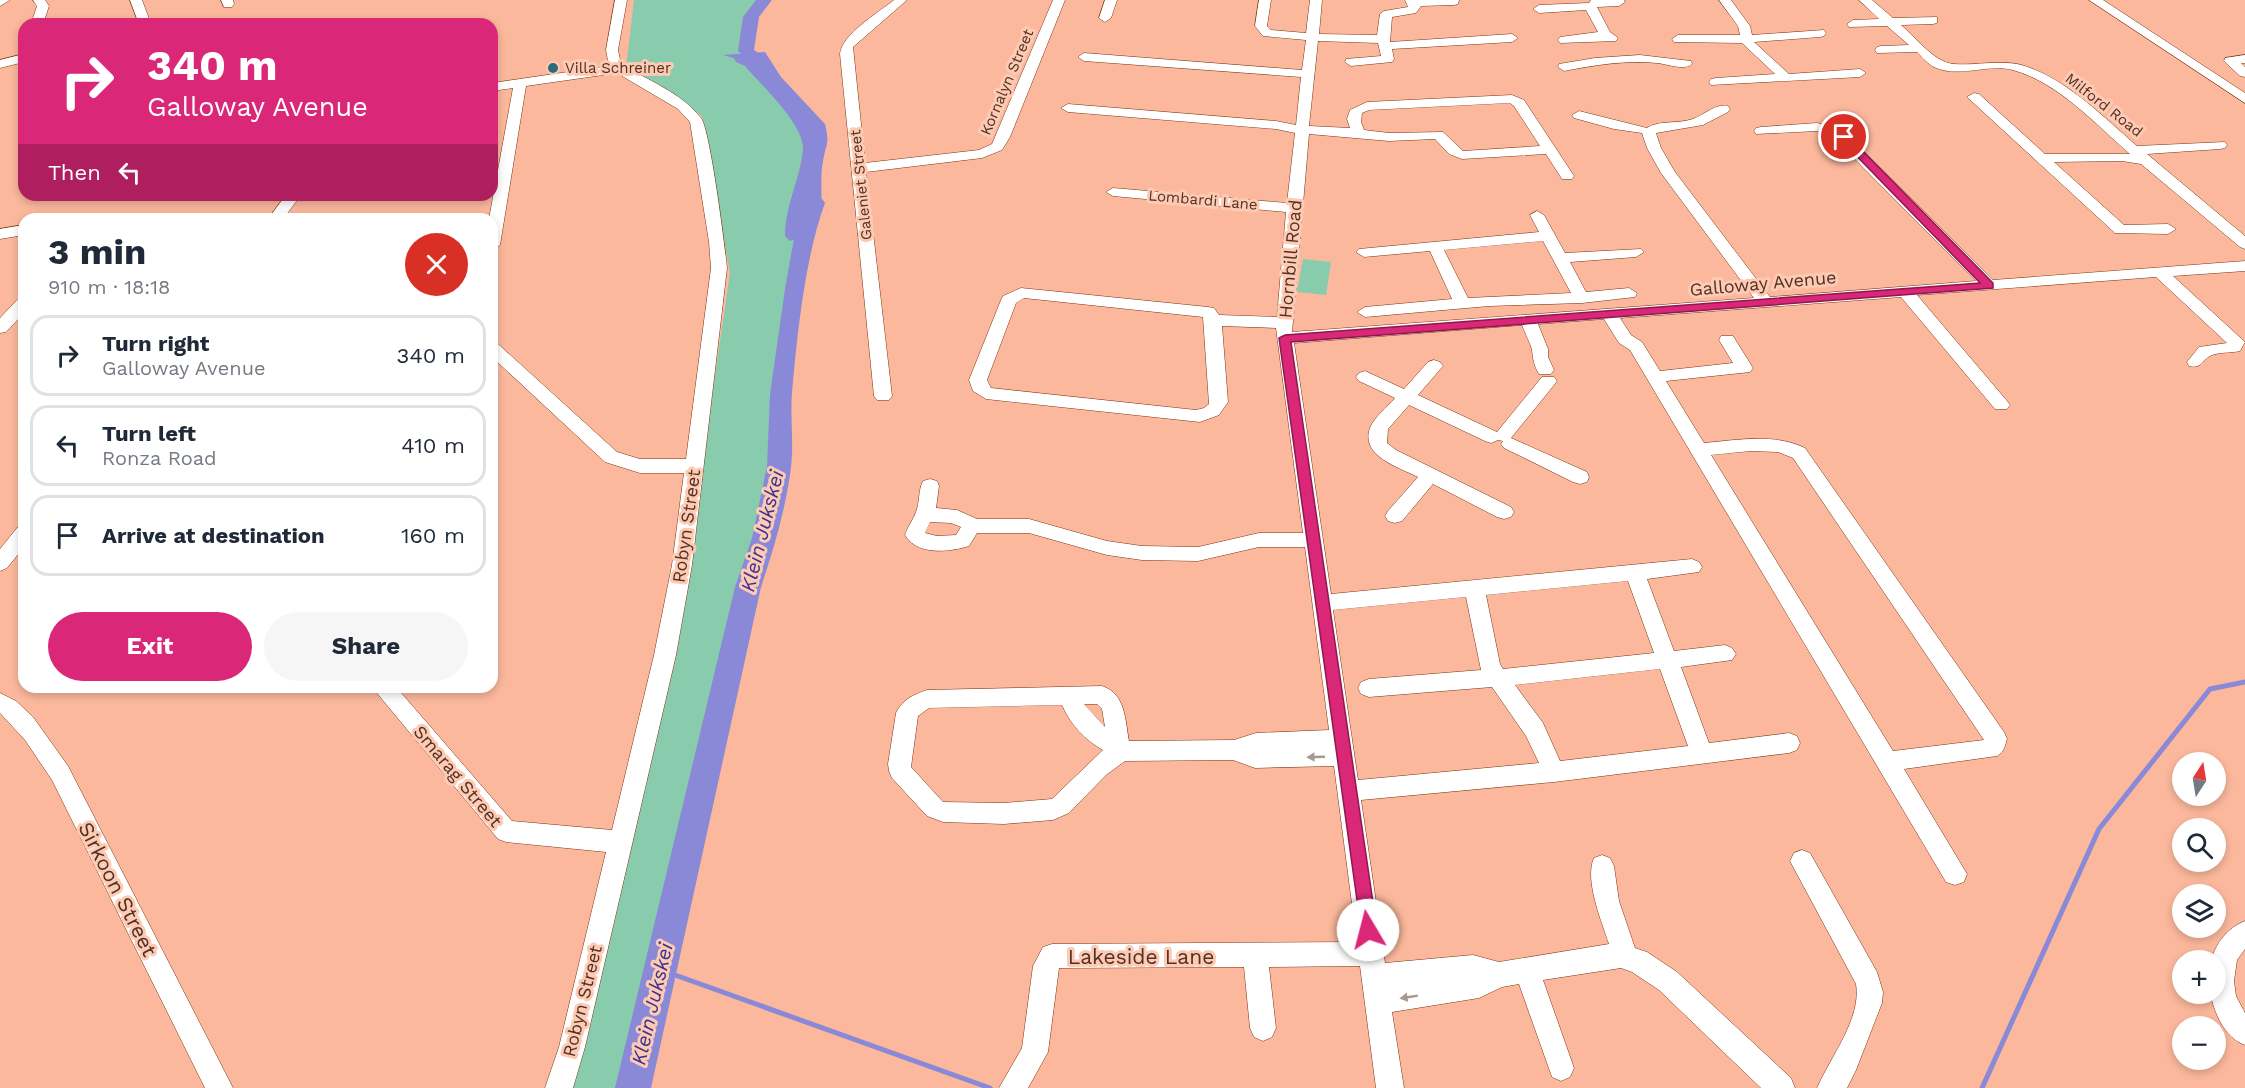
<!DOCTYPE html>
<meta charset="utf-8">
<style>
:root{--surface:#fff;--page:#f6f6f7;--text:#1f2937;--muted:#747a83;--line:#e0e1e3;--accent:#db2777}
body{margin:0;font-family:"Work Sans",sans-serif;background:var(--page);color:var(--text);height:100vh;display:flex;flex-direction:column;font-size:22px;white-space:nowrap}
*{box-sizing:border-box;margin:0}
p{font-size:20px;color:var(--muted)}
.icon{flex:none;width:33px;height:33px;fill:none;stroke:currentColor;stroke-width:2;stroke-linecap:round;stroke-linejoin:round}
.map{position:relative;flex:1;overflow:hidden}
.details{position:absolute;left:18px;top:213px;width:480px;height:480px;display:flex;flex-direction:column;background:var(--surface);border-radius:18px;box-shadow:0 3px 9px #0003}
.details>*{flex:none}
.top-card{position:absolute;left:18px;top:18px;width:480px;height:183px;border-radius:18px;box-shadow:0 3px 9px #0003;background:#db2777;color:#fff;overflow:hidden}
.needle{width:39px;rotate:12deg}
.buttons{position:absolute;left:2172px;top:752px;display:grid;gap:12px}
.buttons a{display:grid;place-items:center;width:54px;height:54px;border-radius:50%;background:var(--surface);box-shadow:0 3px 9px #0003;font-size:30px}
.pin{position:absolute;display:grid;place-items:center;width:51px;height:51px;color:#fff;margin:-26px;border:3px solid #fff;border-radius:50%;box-shadow:0 2px 6px #0007}
.me{position:absolute;width:66px;margin:-33px;rotate:352deg;stroke-linejoin:round;filter:drop-shadow(0 0 4px #0008)}
.turn{display:flex;align-items:center;gap:21px;height:126px;padding:0 30px;font-size:27px}
.turn .icon{width:78px;height:78px;stroke-width:2.5}
.turn b{display:block;font-size:42px;line-height:51px}
.then{display:flex;align-items:center;height:57px;padding:0 30px;background:#0003;gap:12px;font-size:22px}
.round{display:grid;place-items:center;flex:none;width:63px;height:63px;border-radius:32px;background:var(--page)}
.overview{display:flex;align-items:center;justify-content:space-between;height:102px;padding:0 30px}
h1{font-size:36px;font-weight:700;line-height:45px}
.button{display:flex;gap:12px;margin-top:auto;padding:12px 30px}
.button a{flex:1;height:69px;border-radius:36px;background:var(--accent);color:#fff;font-size:24px;font-weight:700;line-height:69px;text-align:center}
.button a+a{background:var(--page);color:var(--text)}
ul{padding:0;list-style:none}
li{display:flex;align-items:center;gap:18px;height:81px;margin:0 12px 9px;padding:0 18px;border:3px solid var(--line);border-radius:18px}
li div{flex:1}
li b{display:block;font-size:22px}
li em{font-style:normal}
.map>svg:first-child{display:block}
</style>
<div class="map">
<svg width="2245" height="1088" viewBox="0 0 2245 1088">
<rect width="100%" height="100%" fill="#fbb89c"/>
<path fill="#89ccad" d="M 634,0 L 764,0 L 751,17 L 746,51 L 761,63 L 814,130 L 806,227 L 781,394 L 779,466 L 765,538 L 748,588 L 633,1088 L 563,1088 L 700,478 L 730,273 L 702,116 L 626,68 Z
M 1303,259 L 1331,262 L 1326,295 L 1297,292 Z"/>
<path fill="#8a89d8" d="M 765,52 L 781,77 L 825,124 C 830,144 826,143 823,161 C 818,187 827,205 814,231 L 790,241 L 785,236 C 785,206 800,179 803,150 C 805,125 761,85 745,66 L 736,62 L 734,58 L 723,55 Z"/>
<g fill="none" stroke-linecap="round" stroke-linejoin="round">
<path stroke="#8a89d8" stroke-width="5" d="M 661,970 L 990,1088
M 1982,1088 L 2099,829 L 2210,689 L 2245,682"/>
<path fill="#8a89d8" fill-rule="evenodd" d="M 756,0 L 772,0 L 759,17 L 754,50 L 767,59 L 778,76 L 776,80 L 764,80 L 755,66 L 738,51 L 743,17 Z
M 815,197 L 822,199 L 825,203 C 805,257 797,335 792,393 C 790,417 794,442 791,467 C 786,508 774,548 761,587 L 651,1088 L 615,1088 L 735,587 L 752,538 L 767,466 L 770,394 L 785,289 L 796,227 L 808,199 Z"/>
<defs>
<path id="minor" d="M 0,0 L 10,0 L 0,6 Z
M 33,0 L 45,0 L 49,6 L 43,24 L 31,24 L 37,6 Z
M 130,0 L 142,0 L 151,24 L 139,24 Z
M 221,0 L 233,0 L 234,4 L 232,7 L 224,7 Z
M 615,0 L 627,0 L 618,50 L 621,64 C 647,80 682,93 701,118 C 710,129 725,247 727,268 L 692,565 L 676,655 L 585,1047 L 573,1088 L 545,1088 L 559,1047 L 606,852 L 506,842 L 498,839 L 372,687 L 396,687 L 512,821 L 612,830 L 654,655 L 672,565 L 684,473 L 640,473 L 605,462 L 492,357 L 492,343 L 498,344 L 617,452 L 640,459 L 686,459 L 711,268 L 709,242 L 690,122 L 678,109 L 617,73 L 526,86 L 500,245 L 492,250 L 492,219 L 489,219 L 513,88 L 492,91 L 492,83 L 609,66 L 606,50 Z
M 894,0 L 907,0 L 853,47 L 865,163 L 979,150 L 992,144 L 1053,0 L 1065,0 L 1010,137 L 1002,150 L 982,158 L 866,172 L 892,396 L 889,400 L 877,400 L 874,396 L 840,54 C 842,34 878,13 894,0 Z
M 1105,0 L 1117,0 L 1111,18 L 1105,22 L 1099,18 Z
M 1259,0 L 1271,0 L 1267,26 L 1271,30 L 1306,33 L 1310,0 L 1322,0 L 1319,34 L 1377,35 L 1380,14 L 1384,11 L 1408,7 L 1405,0 L 1459,0 L 1458,4 L 1454,5 L 1421,6 L 1416,13 L 1392,17 L 1390,42 L 1512,34 L 1518,38 L 1512,42 L 1392,49 L 1394,59 L 1392,62 L 1351,66 L 1345,62 L 1346,59 L 1381,56 L 1378,43 L 1318,41 L 1309,126 L 1350,128 L 1347,119 L 1350,110 L 1367,102 L 1512,95 L 1524,100 L 1574,176 L 1572,179 L 1562,179 L 1546,154 L 1462,159 L 1449,154 L 1435,139 L 1389,141 L 1309,134 L 1292,332 L 1754,298 L 1661,173 L 1647,148 L 1642,133 L 1614,129 L 1574,118 L 1572,115 L 1579,111 L 1647,128 C 1658,120 1679,124 1693,119 C 1704,115 1716,103 1728,106 L 1730,109 L 1728,112 L 1703,125 L 1656,133 L 1661,148 L 1675,172 L 1770,297 L 1976,281 L 1831,135 L 1817,131 L 1756,134 L 1754,131 L 1756,128 L 1761,127 L 1817,123 L 1841,129 L 1993,280 L 2245,261 L 2245,271 L 2173,276 L 2245,342 L 2240,351 C 2231,353 2217,352 2210,356 C 2201,361 2202,369 2189,366 L 2187,362 L 2199,347 L 2227,343 L 2156,277 L 1917,295 L 2007,401 L 2010,405 L 2007,409 L 1995,409 L 1901,297 L 1620,318 L 1631,335 L 1642,342 L 1660,371 L 1733,363 L 1719,340 L 1721,336 L 1733,336 L 1753,368 L 1750,372 L 1666,381 L 1704,443 C 1738,440 1774,433 1805,448 L 2004,732 L 2007,739 C 2005,746 2004,752 1997,756 L 1904,769 L 1967,874 L 1964,882 L 1955,885 L 1946,882 L 1630,350 L 1619,343 L 1604,319 L 1538,324 L 1548,349 L 1548,357 L 1554,370 L 1551,374 L 1539,374 C 1534,366 1533,359 1532,350 C 1530,342 1525,333 1522,325 L 1294,343 L 1331,594 L 1692,559 L 1699,562 L 1702,567 L 1699,572 L 1647,579 L 1674,651 L 1725,645 L 1732,648 L 1736,654 L 1732,660 L 1681,667 L 1709,743 L 1789,733 L 1797,736 L 1800,743 L 1797,750 L 1789,753 L 1554,782 L 1361,800 L 1385,963 L 1473,955 L 1499,962 L 1609,944 C 1602,922 1584,880 1594,858 L 1602,855 L 1610,858 L 1614,866 L 1619,901 L 1635,948 L 1647,952 L 1677,972 L 1791,1078 L 1795,1088 L 1761,1088 L 1659,990 L 1632,972 L 1621,968 L 1543,980 L 1574,1068 L 1570,1077 L 1561,1081 L 1552,1077 L 1519,984 L 1502,987 L 1479,998 L 1392,1012 L 1404,1088 L 1376,1088 L 1360,966 L 1269,967 L 1276,1028 L 1272,1037 L 1263,1041 L 1254,1037 L 1250,1028 L 1244,967 L 1059,968 L 1048,1052 L 1028,1088 L 999,1088 L 1022,1048 L 1033,966 L 1043,947 L 1052,944 L 1357,942 L 1334,766 L 1255,768 L 1233,760 L 1125,761 L 1106,775 L 1069,813 L 1053,820 L 1004,824 L 943,822 L 927,816 L 892,778 L 889,771 L 888,764 L 896,713 C 903,699 913,695 927,690 L 1102,686 C 1126,694 1125,720 1129,741 L 1234,740 L 1256,733 L 1329,730 L 1305,547 L 1259,547 L 1198,561 L 1142,560 L 1107,555 L 1029,533 L 977,533 L 969,546 C 950,552 917,556 905,535 C 908,526 913,520 916,512 C 920,502 918,491 923,481 L 930,479 L 937,481 L 939,486 L 936,508 L 957,510 L 977,519 L 1029,519 L 1107,541 L 1142,546 L 1198,547 L 1259,533 L 1303,533 L 1276,328 L 1222,326 L 1228,402 L 1219,415 L 1200,422 L 986,399 L 973,391 L 969,380 L 1001,300 L 1003,296 L 1021,288 L 1208,307 L 1214,308 L 1219,315 L 1277,317 L 1286,212 L 1113,196 L 1106,192 L 1113,188 L 1287,203 L 1295,133 L 1276,129 L 1068,112 L 1061,108 L 1068,104 L 1276,121 L 1296,125 L 1301,77 L 1084,61 L 1078,57 L 1084,53 L 1302,70 L 1306,40 L 1263,36 L 1255,26 ZM 1510,103 L 1514,106 L 1540,146 L 1463,151 L 1443,132 L 1389,133 L 1364,130 L 1361,122 L 1362,113 L 1369,110 ZM 1024,298 L 1203,317 L 1209,404 L 1204,408 L 1196,410 L 991,388 L 987,380 L 1016,303 ZM 1751,451 L 1778,452 L 1793,458 L 1984,740 L 1893,751 L 1711,455 ZM 930,522 L 951,523 L 961,527 L 956,535 L 937,536 L 925,533 ZM 1628,581 L 1654,653 L 1503,669 L 1500,664 L 1486,595 ZM 1466,597 L 1481,670 L 1369,679 L 1361,682 L 1358,688 L 1361,694 L 1369,697 L 1492,687 L 1526,736 L 1539,763 L 1358,780 L 1333,610 ZM 1660,669 L 1688,746 L 1560,761 L 1543,723 L 1515,685 ZM 1084,704 L 1097,704 L 1102,709 L 1105,727 ZM 1062,705 C 1071,725 1084,739 1103,750 L 1052,799 L 1004,803 L 943,802 L 911,767 L 918,716 L 929,708 Z
M 1591,0 L 1624,0 L 1625,2 L 1619,6 L 1597,7 L 1610,32 L 1618,38 L 1616,41 L 1560,43 L 1558,40 L 1560,37 L 1598,32 L 1586,10 L 1539,13 L 1533,9 L 1539,5 L 1589,3 Z
M 1719,0 L 1731,0 L 1750,26 L 1752,35 L 1824,30 L 1826,33 L 1824,36 L 1820,37 L 1754,42 L 1789,74 L 1860,69 L 1866,73 L 1860,77 L 1711,85 L 1709,82 L 1711,79 L 1716,78 L 1775,74 L 1742,43 L 1674,42 L 1672,39 L 1678,35 L 1740,35 L 1738,26 Z
M 1859,0 L 1872,0 L 1893,18 L 1937,17 L 1937,23 L 1933,24 L 1901,25 C 1914,36 1928,54 1943,61 C 1960,70 1999,57 2025,66 C 2069,81 2103,117 2137,146 L 2225,142 L 2227,145 L 2225,148 L 2220,149 L 2147,154 L 2245,236 L 2245,249 L 2240,247 L 2141,164 L 2122,161 L 2054,162 L 2124,225 L 2168,224 L 2176,229 L 2168,234 L 2115,233 L 1967,97 L 1974,93 L 1979,94 L 2045,154 L 2130,154 C 2095,124 2059,83 2013,70 C 1988,63 1959,79 1934,67 C 1928,64 1922,57 1917,52 L 1877,53 L 1875,50 L 1877,47 L 1881,46 L 1909,45 L 1887,26 L 1849,27 L 1847,24 L 1853,20 L 1879,19 Z
M 2089,0 L 2103,0 L 2245,93 L 2245,103 Z
M 24,54 L 24,62 L 0,68 L 0,60 Z
M 1640,55 L 1691,61 L 1692,64 C 1685,71 1667,64 1657,63 C 1626,60 1595,65 1564,71 L 1558,67 L 1559,64 L 1595,58 Z
M 2245,55 L 2245,63 L 2241,63 L 2245,67 L 2245,77 L 2240,76 L 2224,61 L 2225,58 Z
M 286,195 L 301,195 L 283,219 L 268,219 Z
M 1537,211 L 1544,215 L 1565,253 L 1641,249 L 1644,252 L 1636,257 L 1570,262 L 1586,292 L 1629,288 L 1637,293 L 1635,297 L 1582,303 L 1489,306 L 1365,317 L 1357,312 L 1365,307 L 1452,299 L 1430,251 L 1364,257 L 1356,252 L 1359,249 L 1539,232 L 1530,215 ZM 1543,241 L 1571,293 L 1468,298 L 1444,250 Z
M 24,225 L 24,235 L 0,239 L 0,229 Z
M 24,298 L 24,313 L 6,332 L 0,333 L 0,318 L 18,299 Z
M 1434,360 L 1440,362 L 1443,366 L 1418,395 L 1497,432 L 1542,377 L 1554,377 L 1557,381 L 1554,385 L 1511,438 L 1587,472 L 1589,477 L 1587,482 L 1580,484 L 1573,482 L 1504,448 L 1501,444 L 1503,441 L 1498,440 L 1491,443 L 1485,441 L 1409,405 L 1388,429 L 1387,443 L 1396,450 L 1511,507 L 1514,512 L 1511,517 L 1504,519 L 1497,517 L 1433,484 L 1402,521 L 1395,523 L 1388,521 L 1385,516 L 1388,511 L 1418,477 C 1398,467 1360,456 1370,428 C 1374,417 1388,407 1395,398 L 1359,381 L 1356,377 L 1359,373 L 1365,371 L 1404,389 L 1428,362 Z
M 24,526 L 24,547 L 7,568 L 0,571 L 0,549 L 17,528 Z
M 0,693 L 16,701 L 33,717 L 68,766 L 233,1088 L 205,1088 L 52,780 L 25,740 L 0,713 Z
M 1802,850 L 1810,853 L 1877,972 L 1883,992 L 1882,1003 L 1856,1070 L 1847,1088 L 1817,1088 C 1830,1058 1862,1018 1856,984 L 1790,861 L 1794,853 Z
M 2245,921 L 2245,949 L 2237,960 L 2234,981 L 2236,996 L 2245,1013 L 2245,1045 C 2224,1037 2215,1014 2210,993 L 2216,993 L 2216,960 L 2211,960 C 2217,942 2227,928 2245,921 Z"/>
</defs>
<use href="#minor" stroke="#7b3411" stroke-width="1"/>
<use href="#minor" fill="#fff" fill-rule="evenodd"/>
</g>
<defs><path id="oneway-solid" d="M-6-.8H1V-3.2L6.5 0L1 3.2V.8H-6Z" transform="scale(1.5)"/></defs>
<g fill="#a89890">
<use href="#oneway-solid" transform="translate(1316 757) rotate(178)"/>
<use href="#oneway-solid" transform="translate(1409 997) rotate(171)"/>
</g>
<path fill="#db2777" stroke="#8e194d" stroke-width="1.5" d="M 1840,135 L 1847,135 L 1993,283 L 1993,288 L 1291,342 L 1377,930 L 1374,936 L 1368,939 L 1362,936 L 1279,338 L 1285,335 L 1980,283 L 1840,139 Z"/>
<circle fill="#2b6a7f" stroke="#fdcab4" stroke-width="2" cx="553" cy="68" r="6"/>
<g text-anchor="middle" dominant-baseline="central" stroke-width="6" stroke-linejoin="round" paint-order="stroke">
<g font-size="15" fill="#523022" stroke="#fdcab4" text-anchor="start">
<text x="565" y="68">Villa Schreiner</text>
</g>
<g font-size="15" fill="#523022" stroke="#fdcab4">
<text transform="translate(1007 82) rotate(-67)">Kornalyn Street</text>
<text transform="translate(2104 105) rotate(38)">Milford Road</text>
<text transform="translate(861 185) rotate(-96)">Galeniet Street</text>
<text transform="translate(1203 200) rotate(5)">Lombardi Lane</text>
</g>
<g font-size="18" fill="#523022" stroke="#fdcab4">
<text transform="translate(1290 259) rotate(-85)">Hornbill Road</text>
<text transform="translate(1763 283) rotate(-5)">Galloway Avenue</text>
<text transform="translate(686 526) rotate(-82)">Robyn Street</text>
<text transform="translate(458 776) rotate(50)">Smarag Street</text>
<text transform="translate(582 1001) rotate(-76)">Robyn Street</text>
</g>
<g font-size="20" font-style="italic" fill="#3f338f" stroke="#fdcab4">
<text transform="translate(762 531) rotate(-76)">Klein Jukskei</text>
<text transform="translate(652 1004) rotate(-77)">Klein Jukskei</text>
</g>
<g font-size="21" fill="#523022" stroke="#fdcab4">
<text transform="translate(118 889) rotate(63)">Sirkoon Street</text>
<text x="1141" y="956">Lakeside Lane</text>
</g>
</g>
</svg>
<div class="buttons">
<a><svg class="needle" viewBox="-14 -14 28 28"><path d="M0-13l5 13h-10z" fill="#e53935"/><path d="M0 13l5-13h-10z" fill="#747a83"/></svg></a>
<a><svg class="icon" aria-label="search" viewBox="0 0 24 24"><circle cx="10" cy="10" r="6"/><path d="M15 15l6 6"/></svg></a>
<a><svg class="icon" aria-label="layers" viewBox="0 0 24 24"><path d="M12 4l9 5-9 5-9-5zM3 14l9 5 9-5"/></svg></a>
<a>+</a>
<a>−</a>
</div>
<div class="pin" style="left:1844px;top:137px;background:#d93025"><svg class="icon" aria-label="arrive" viewBox="0 0 24 24"><path d="M6 21V4h12l-3 4 3 4H6"/></svg></div>
<svg class="me" style="left:1368px;top:930px" viewBox="-20 -20 40 40"><circle r="19" fill="#fff"/><path d="M0-13L10 11 0 6-10 11z" fill="#db2777"/></svg>
<div class="top-card">
<div class="turn"><svg class="icon" aria-label="right" viewBox="0 0 24 24"><path d="M7 20v-9h11M14 6l5 5-5 5"/></svg><div><b>340 m</b>Galloway Avenue</div></div>
<div class="then">Then<svg class="icon" aria-label="left" viewBox="0 0 24 24"><path d="M17 20v-9H6M10 6l-5 5 5 5"/></svg></div>
</div>
<section class="details">
<div class="overview"><div><h1>3 min</h1><p>910 m · 18:18</p></div><a class="round" style="background:#d93025;color:#fff"><svg class="icon" aria-label="close" viewBox="0 0 24 24"><path d="M6 6l12 12M18 6L6 18"/></svg></a></div>
<ul>
<li><svg class="icon" aria-label="right" viewBox="0 0 24 24"><path d="M7 20v-9h11M14 6l5 5-5 5"/></svg><div><b>Turn right</b><p>Galloway Avenue</p></div><em>340 m</em></li>
<li><svg class="icon" aria-label="left" viewBox="0 0 24 24"><path d="M17 20v-9H6M10 6l-5 5 5 5"/></svg><div><b>Turn left</b><p>Ronza Road</p></div><em>410 m</em></li>
<li><svg class="icon" aria-label="arrive" viewBox="0 0 24 24"><path d="M6 21V4h12l-3 4 3 4H6"/></svg><div><b>Arrive at destination</b></div><em>160 m</em></li>
</ul>
<div class="button"><a>Exit</a><a>Share</a></div>
</section>
</div>
